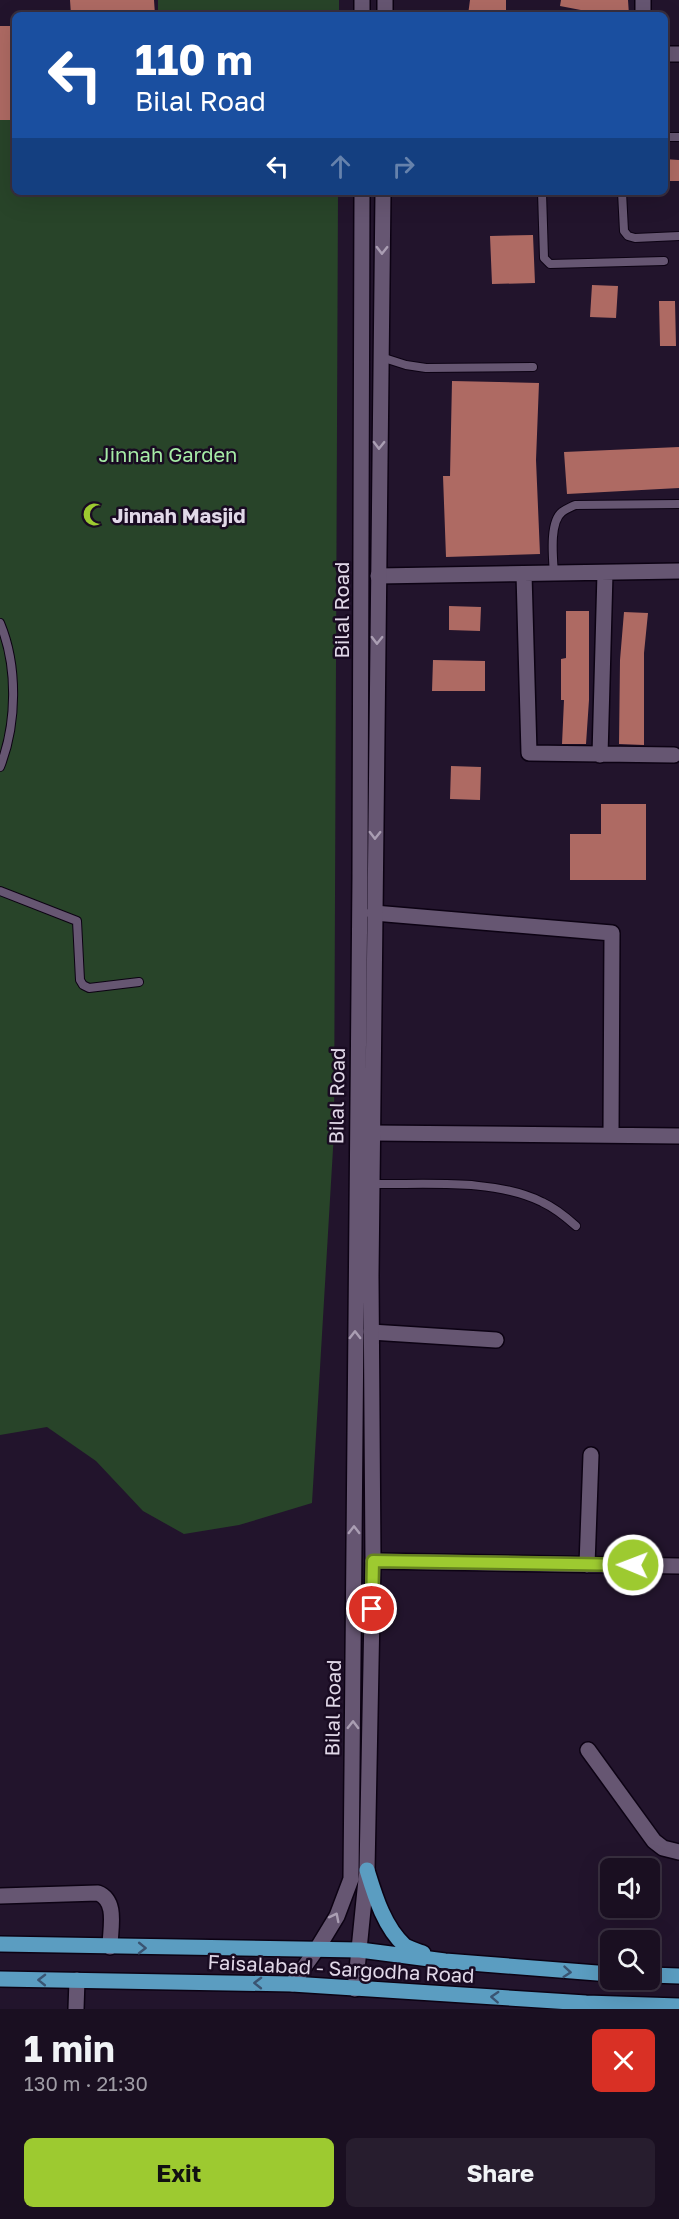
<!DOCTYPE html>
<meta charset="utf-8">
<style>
:root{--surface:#1a0f21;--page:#271d2e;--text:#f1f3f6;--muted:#9f9ca5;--line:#382f3f;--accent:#9dca30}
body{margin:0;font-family:"Golos Text",sans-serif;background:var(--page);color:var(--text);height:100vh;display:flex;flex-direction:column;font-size:22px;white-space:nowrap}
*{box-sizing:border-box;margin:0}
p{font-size:20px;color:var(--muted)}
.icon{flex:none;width:33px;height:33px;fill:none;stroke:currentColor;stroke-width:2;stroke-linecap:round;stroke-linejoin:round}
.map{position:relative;height:2009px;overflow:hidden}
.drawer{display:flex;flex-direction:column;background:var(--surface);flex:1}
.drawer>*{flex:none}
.top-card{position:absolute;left:12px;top:12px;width:656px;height:183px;border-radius:9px;box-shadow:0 6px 24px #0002,0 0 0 2px var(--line);background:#1a4fa0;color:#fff;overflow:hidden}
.controls{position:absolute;left:600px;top:1858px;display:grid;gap:12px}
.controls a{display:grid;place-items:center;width:60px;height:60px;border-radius:9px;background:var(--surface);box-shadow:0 6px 24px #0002,0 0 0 2px var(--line);font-size:30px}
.pin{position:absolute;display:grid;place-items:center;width:51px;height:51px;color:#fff;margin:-26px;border:3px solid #fff;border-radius:50%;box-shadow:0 2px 6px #0007}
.me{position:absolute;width:66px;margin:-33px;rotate:271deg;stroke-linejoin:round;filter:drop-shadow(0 0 4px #0008)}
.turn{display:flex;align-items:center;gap:21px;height:126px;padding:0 24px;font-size:27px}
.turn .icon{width:78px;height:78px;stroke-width:2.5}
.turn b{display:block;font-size:42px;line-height:51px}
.lanes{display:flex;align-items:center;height:57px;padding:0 24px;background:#0003;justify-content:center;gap:30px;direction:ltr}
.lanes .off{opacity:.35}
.round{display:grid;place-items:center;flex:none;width:63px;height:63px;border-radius:9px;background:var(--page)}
.head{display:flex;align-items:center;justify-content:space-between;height:102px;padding:0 24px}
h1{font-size:36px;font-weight:700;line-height:45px}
.primary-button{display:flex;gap:12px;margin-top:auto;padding:12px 24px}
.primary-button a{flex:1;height:69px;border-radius:9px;background:var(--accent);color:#111;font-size:24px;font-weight:700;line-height:69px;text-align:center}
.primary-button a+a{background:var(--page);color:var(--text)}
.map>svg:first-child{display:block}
</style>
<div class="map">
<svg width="679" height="2009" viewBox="0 0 679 2009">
<rect width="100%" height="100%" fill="#22142c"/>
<path fill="#284429" d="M 158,0 L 339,0 L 339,15 L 158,15 Z
M 0,117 L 15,118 L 15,192 L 338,192 L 334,1132 L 312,1503 L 239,1525 L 184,1534 L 143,1511 L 96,1461 L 47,1427 L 0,1435 Z"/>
<path fill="#ae6a63" d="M 70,0 L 154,0 L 155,15 L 71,15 Z
M 470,0 L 506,0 L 506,15 L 468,15 Z
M 561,0 L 628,0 L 629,15 L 586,15 L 586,11 L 560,6 Z
M 0,26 L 15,26 L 15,120 L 0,120 Z
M 664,159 L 679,160 L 679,181 L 664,181 Z
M 533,235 L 535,283 L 492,284 L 490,236 Z
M 592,285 L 618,286 L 616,318 L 590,317 Z
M 659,301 L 675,301 L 676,346 L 660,346 Z
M 452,381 L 539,383 L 536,460 L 540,554 L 446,557 L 443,476 L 450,476 Z
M 679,447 L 679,488 L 567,494 L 564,452 Z
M 449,606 L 481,607 L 480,631 L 449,630 Z
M 566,611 L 589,611 L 589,700 L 586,744 L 562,744 L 564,700 L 561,700 L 561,659 L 566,658 Z
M 624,612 L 648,613 L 644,653 L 644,745 L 619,744 L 620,660 Z
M 433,660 L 485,661 L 485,691 L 432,691 Z
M 451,766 L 481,767 L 480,800 L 450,799 Z
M 601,804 L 646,804 L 646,880 L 570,880 L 570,834 L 601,834 Z"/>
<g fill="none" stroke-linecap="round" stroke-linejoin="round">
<defs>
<path id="service" d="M 664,137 L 679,137
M 542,192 L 544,258 L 550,264 L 664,261
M 622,192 L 624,231 L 628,236 L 635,238 L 679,236
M 381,357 L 406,365 L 426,368 L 533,367
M 554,574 C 553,558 549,522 562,512 C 566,509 571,507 575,505 L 679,504
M 0,623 C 18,666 17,724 0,767
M 0,891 L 77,921 L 80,980 L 83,985 L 89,988 L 139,982
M 371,1184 C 425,1185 493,1178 542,1202 C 555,1208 566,1217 576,1226"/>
<path id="minor" d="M 643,0 L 643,15
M 664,54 L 679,54
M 524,574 L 529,753 L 674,755
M 378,576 L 679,571
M 600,755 L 605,573
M 374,913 L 612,933 L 611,1135
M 372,1133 L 679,1136
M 371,1332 L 496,1340
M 373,1561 L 679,1566
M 587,1565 L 591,1455
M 588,1750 L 654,1841 L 663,1848 L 679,1852
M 0,1896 L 98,1893 C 118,1901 110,1929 110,1947
M 76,2009 L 77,1980"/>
<path id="secondary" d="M 385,0 L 385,15
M 362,15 L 362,0
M 292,1984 L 317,1949 L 337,1916 L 351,1879 L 360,876 L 362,192
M 355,1989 L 367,1870 L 373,1561 L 371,1276 L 383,192"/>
<path id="primary" d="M 367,1870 C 375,1896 384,1927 405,1946 C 410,1949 417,1951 423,1953
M 0,1944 L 360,1950 L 445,1961 L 610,1974
M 650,1975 L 679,1976
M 0,1979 L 292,1984 L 586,2003 L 679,2006"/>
</defs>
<use href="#service" stroke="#0c0213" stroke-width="10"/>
<use href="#minor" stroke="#0c0213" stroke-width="18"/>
<use href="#secondary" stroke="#0c0213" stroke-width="18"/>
<use href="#primary" stroke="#0c0213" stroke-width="18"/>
<use href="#service" stroke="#665672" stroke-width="8"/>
<use href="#minor" stroke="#665672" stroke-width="15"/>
<use href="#secondary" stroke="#665672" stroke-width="15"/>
<use href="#primary" stroke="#5b9dc1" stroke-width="15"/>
</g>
<defs><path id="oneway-chevron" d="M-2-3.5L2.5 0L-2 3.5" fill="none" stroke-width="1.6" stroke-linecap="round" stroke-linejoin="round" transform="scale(1.5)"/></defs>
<g stroke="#aa9eb3">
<use href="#oneway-chevron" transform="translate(382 250) rotate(91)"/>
<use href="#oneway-chevron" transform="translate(379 445) rotate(91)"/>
<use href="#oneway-chevron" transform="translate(377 640) rotate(91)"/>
<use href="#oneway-chevron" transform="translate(375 835) rotate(91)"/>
<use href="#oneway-chevron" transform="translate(355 1335) rotate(-90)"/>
<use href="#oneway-chevron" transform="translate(354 1530) rotate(-90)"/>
<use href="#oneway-chevron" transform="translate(353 1725) rotate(-89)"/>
<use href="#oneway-chevron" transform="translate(335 1917) rotate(-63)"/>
</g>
<g stroke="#3a5472">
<use href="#oneway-chevron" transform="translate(142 1948) rotate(1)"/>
<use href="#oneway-chevron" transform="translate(567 1972) rotate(5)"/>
<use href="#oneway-chevron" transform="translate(42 1980) rotate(-179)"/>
<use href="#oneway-chevron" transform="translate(258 1983) rotate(-179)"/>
<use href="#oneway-chevron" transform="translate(495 1997) rotate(-177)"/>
</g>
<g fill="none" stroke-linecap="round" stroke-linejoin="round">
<defs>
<path id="route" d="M 372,1609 L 373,1561 L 633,1565"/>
</defs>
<use href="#route" stroke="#66831f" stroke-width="15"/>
<use href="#route" stroke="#9dca30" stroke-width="10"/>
</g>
<defs>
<symbol id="mosque-bare" viewBox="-9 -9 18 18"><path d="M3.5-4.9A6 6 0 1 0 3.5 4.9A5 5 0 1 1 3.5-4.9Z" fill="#9dca30" stroke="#190b22" stroke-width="2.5" paint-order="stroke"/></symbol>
</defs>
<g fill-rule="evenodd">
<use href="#mosque-bare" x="78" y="498" width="33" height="33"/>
</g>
<g text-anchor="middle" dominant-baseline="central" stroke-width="5" stroke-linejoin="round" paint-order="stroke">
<g font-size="20" fill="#a6eba6" stroke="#190b22">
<text x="168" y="454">Jinnah Garden</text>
</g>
<g font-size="20" font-weight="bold" fill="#e1d8e8" stroke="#190b22" text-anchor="start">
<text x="112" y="515">Jinnah Masjid</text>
</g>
<g font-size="20" fill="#e1d8e8" stroke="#190b22">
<text transform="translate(341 610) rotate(-90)">Bilal Road</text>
<text transform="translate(336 1096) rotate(-89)">Bilal Road</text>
<text transform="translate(332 1708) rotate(-89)">Bilal Road</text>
<text transform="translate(341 1968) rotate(3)">Faisalabad - Sargodha Road</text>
</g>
</g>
</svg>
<div class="controls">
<a><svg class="icon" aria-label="sound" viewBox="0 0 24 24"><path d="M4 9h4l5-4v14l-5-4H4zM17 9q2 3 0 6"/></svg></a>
<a><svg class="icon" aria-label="search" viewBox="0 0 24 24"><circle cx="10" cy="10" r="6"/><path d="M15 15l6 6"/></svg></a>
</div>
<div class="pin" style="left:372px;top:1609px;background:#d93025"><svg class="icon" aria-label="arrive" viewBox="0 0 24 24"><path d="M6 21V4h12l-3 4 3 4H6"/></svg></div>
<svg class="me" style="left:633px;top:1565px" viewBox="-20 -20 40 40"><circle r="17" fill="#9dca30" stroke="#fff" stroke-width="3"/><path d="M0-11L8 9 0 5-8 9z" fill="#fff"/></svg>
<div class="top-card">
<div class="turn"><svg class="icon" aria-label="left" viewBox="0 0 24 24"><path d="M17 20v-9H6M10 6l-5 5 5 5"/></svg><div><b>110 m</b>Bilal Road</div></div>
<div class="lanes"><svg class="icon" aria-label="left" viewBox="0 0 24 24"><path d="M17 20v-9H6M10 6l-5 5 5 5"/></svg><svg class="icon off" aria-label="ahead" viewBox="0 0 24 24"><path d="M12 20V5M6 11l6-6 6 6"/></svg><svg class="icon off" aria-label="right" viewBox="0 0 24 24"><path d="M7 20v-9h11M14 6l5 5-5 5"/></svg></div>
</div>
</div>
<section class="drawer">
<div class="head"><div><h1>1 min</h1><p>130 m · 21:30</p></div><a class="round" style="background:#d93025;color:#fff"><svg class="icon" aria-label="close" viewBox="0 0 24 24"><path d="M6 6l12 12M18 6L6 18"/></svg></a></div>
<div class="primary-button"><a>Exit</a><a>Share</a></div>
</section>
